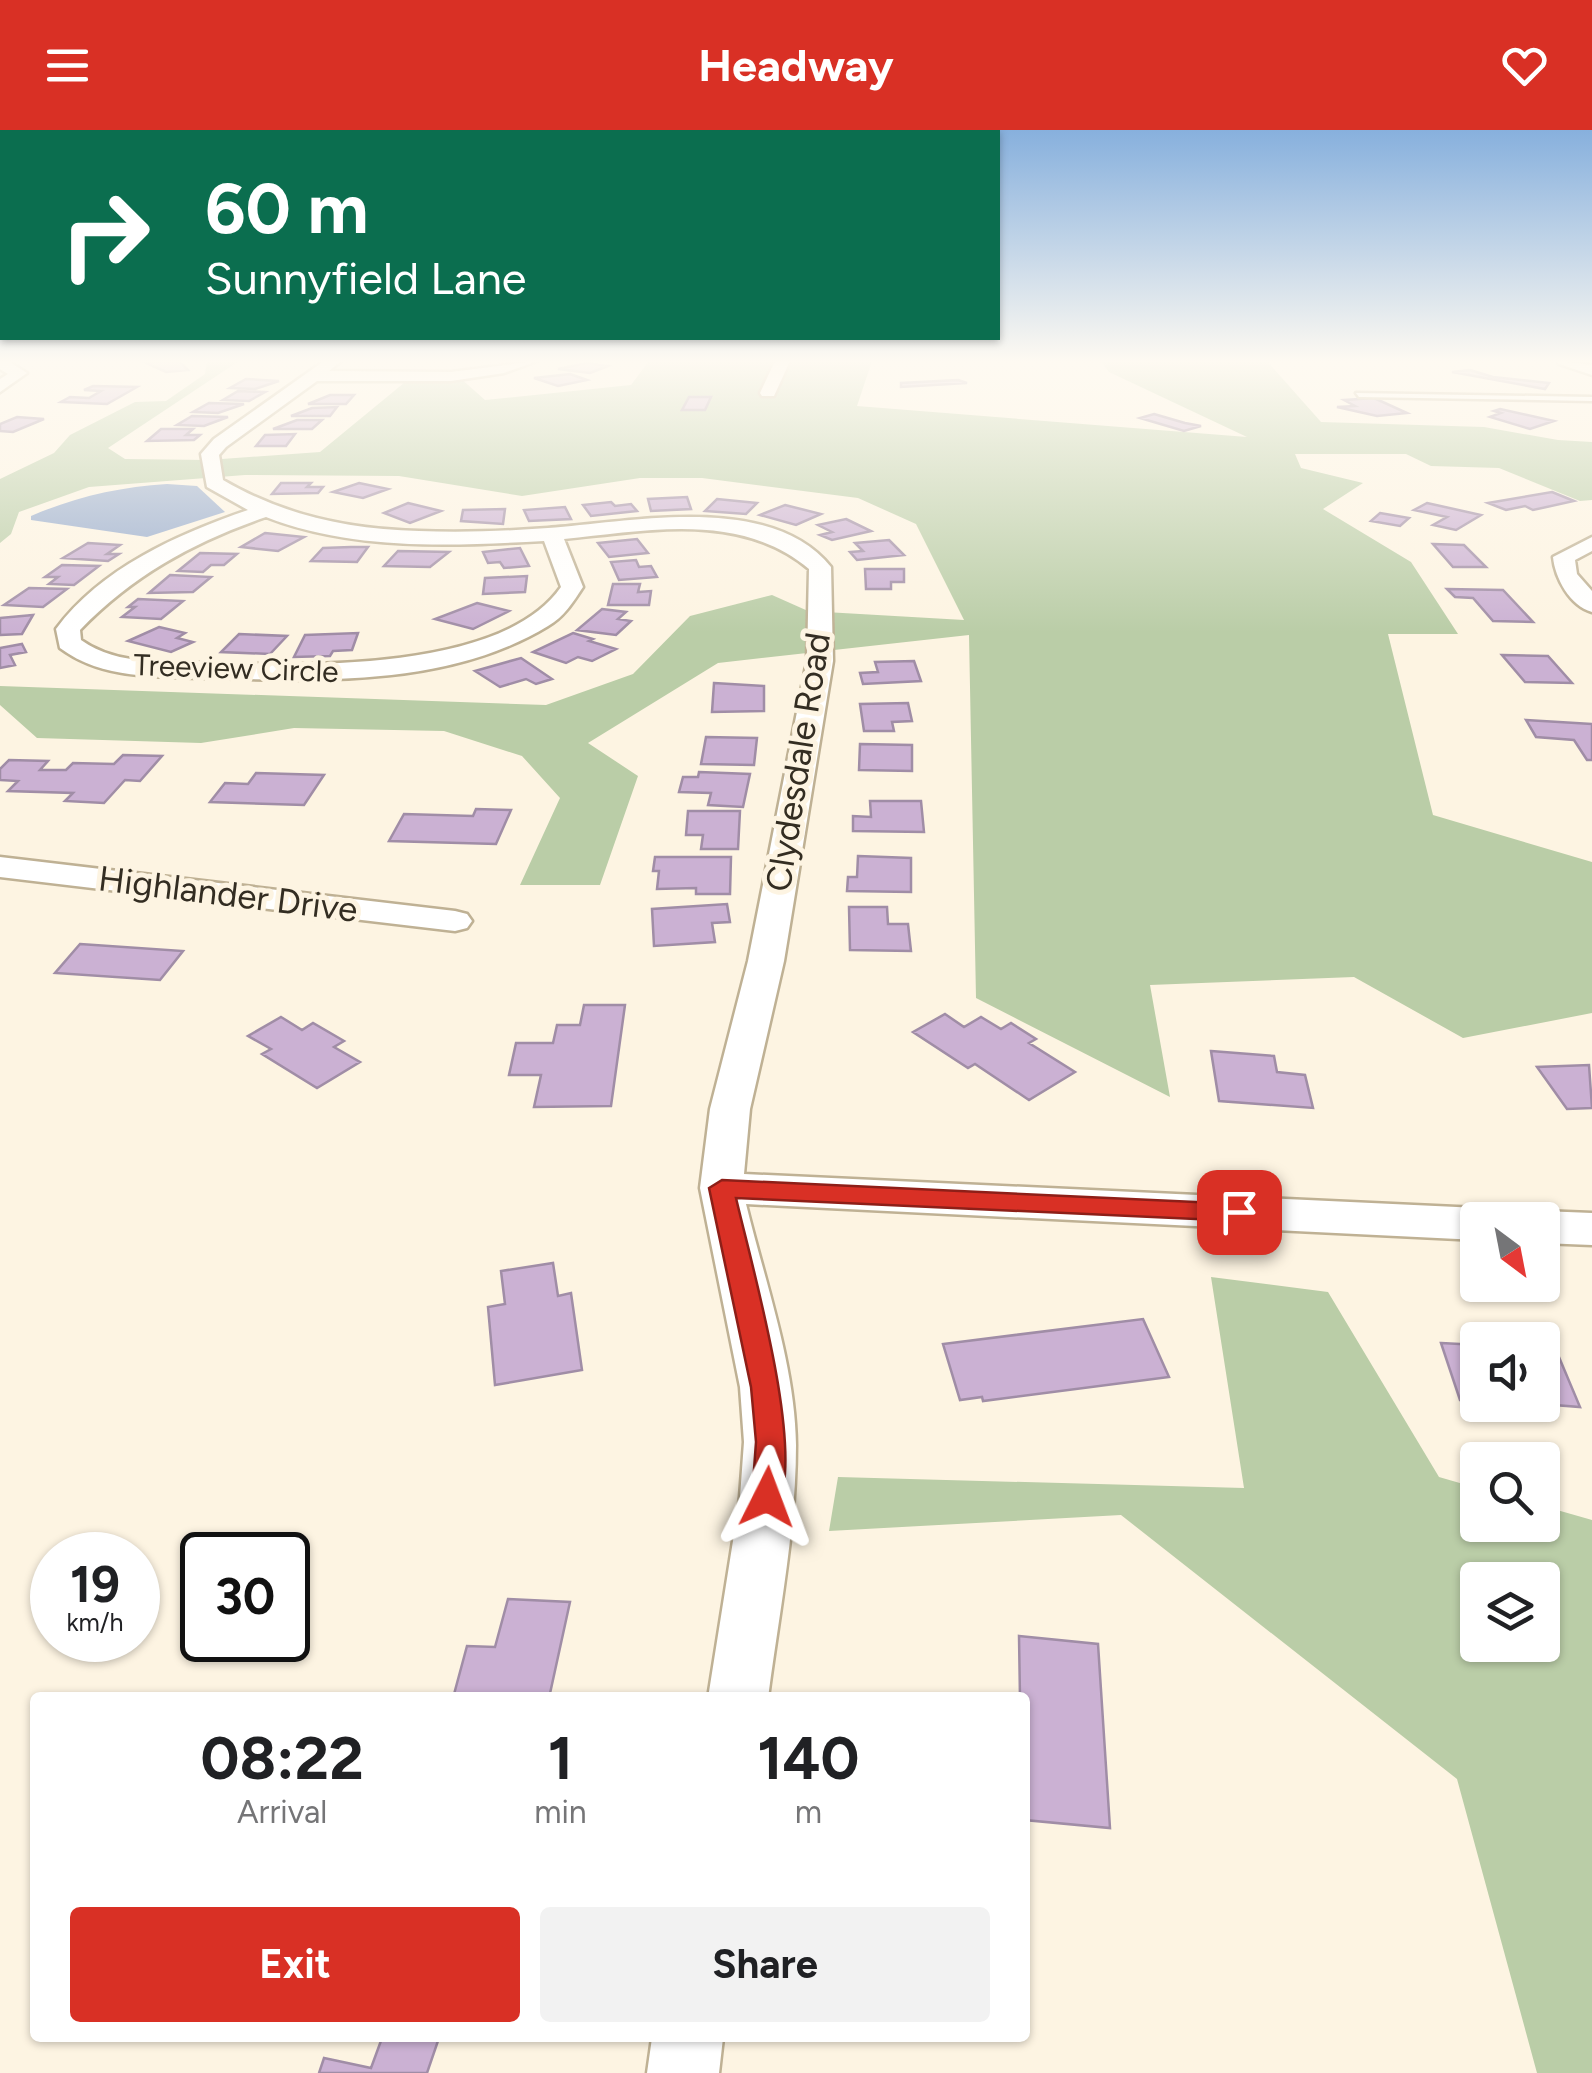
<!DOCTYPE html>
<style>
:root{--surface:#fff;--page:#f2f2f2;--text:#202124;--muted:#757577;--accent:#d93025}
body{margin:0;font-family:Figtree,sans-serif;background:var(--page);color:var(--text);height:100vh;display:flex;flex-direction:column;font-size:38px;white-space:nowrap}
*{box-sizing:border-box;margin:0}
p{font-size:32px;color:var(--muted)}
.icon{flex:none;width:55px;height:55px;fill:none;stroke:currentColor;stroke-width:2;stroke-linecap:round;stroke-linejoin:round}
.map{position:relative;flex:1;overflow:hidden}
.panel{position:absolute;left:30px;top:1562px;width:1000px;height:350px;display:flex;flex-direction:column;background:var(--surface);border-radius:10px;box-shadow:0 2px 8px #0004}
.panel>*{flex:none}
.banner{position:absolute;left:0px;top:0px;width:1000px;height:210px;box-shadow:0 2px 8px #0004;background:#0b6e4f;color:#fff;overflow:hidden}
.needle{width:65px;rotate:148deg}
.tools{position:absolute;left:1460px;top:1072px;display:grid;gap:20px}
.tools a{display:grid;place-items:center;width:100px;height:100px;border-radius:10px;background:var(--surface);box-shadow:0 2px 8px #0004;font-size:50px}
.speed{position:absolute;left:30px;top:1402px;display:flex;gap:20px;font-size:50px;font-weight:700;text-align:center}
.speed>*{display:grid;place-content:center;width:130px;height:130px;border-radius:50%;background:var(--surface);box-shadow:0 2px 8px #0004;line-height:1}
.speed small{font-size:25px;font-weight:400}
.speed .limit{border:5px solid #111;border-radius:15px;background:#fff;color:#111}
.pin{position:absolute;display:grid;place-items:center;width:85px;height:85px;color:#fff;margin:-42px;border-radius:20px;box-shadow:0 5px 15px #0006}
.me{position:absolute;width:110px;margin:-55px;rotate:3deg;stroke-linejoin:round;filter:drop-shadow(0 0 8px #0008)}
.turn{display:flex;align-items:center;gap:35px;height:210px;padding:0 40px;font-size:45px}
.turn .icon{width:130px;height:130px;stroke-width:2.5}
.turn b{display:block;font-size:70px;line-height:85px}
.eta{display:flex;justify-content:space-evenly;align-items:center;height:170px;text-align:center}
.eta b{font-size:60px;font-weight:700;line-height:70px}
.primary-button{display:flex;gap:20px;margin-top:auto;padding:20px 40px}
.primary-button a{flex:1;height:115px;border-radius:10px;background:var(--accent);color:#fff;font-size:40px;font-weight:700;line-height:115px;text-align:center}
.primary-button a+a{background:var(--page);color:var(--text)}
header{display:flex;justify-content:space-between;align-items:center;height:130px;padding:0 40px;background:var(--accent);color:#fff;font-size:45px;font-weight:700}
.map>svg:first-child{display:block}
</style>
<header><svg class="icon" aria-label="menu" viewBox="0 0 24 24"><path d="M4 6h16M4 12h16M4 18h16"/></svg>Headway<svg class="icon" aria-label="heart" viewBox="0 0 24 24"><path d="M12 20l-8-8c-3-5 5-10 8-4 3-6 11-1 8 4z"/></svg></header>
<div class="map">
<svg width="1592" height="1943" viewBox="0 0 1592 1943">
<rect width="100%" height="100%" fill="#fdf4e2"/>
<path fill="#bacda7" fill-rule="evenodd" d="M 207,231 L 239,231 L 108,318 L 125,329 L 208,330 L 320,322 L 410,248 L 459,247 L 485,270 L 631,255 L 649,231 L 872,231 L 857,276 L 1247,307 L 1109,242 L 1101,231 L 1267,231 L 1321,292 L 1484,297 L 1558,310 L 1592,312 L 1592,370 L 1580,371 L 1499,338 L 1431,336 L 1406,324 L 1295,324 L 1301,338 L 1363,353 L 1323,379 L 1411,432 L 1458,504 L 1388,504 L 1433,685 L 1592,732 L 1592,883 L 1463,908 L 1354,847 L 1150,855 L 1170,967 L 976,868 L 969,505 L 718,533 L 588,613 L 638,646 L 600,755 L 520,755 L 560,668 L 522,626 L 444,601 L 294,598 L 201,613 L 37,608 L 0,575 L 0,556 L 546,575 L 633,544 L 690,486 L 772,465 L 808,481 L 964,490 L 916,394 L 858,368 L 702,348 L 640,348 L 522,366 L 399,346 L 245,345 L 89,357 L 19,382 L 11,404 L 0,413 L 0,349 L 54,323 L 70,305 L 135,272 L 166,271 L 205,244 Z
M 1211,1147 L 1328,1162 L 1439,1347 L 1477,1358 L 1478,1395 L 1542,1395 L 1543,1376 L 1592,1390 L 1592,1943 L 1537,1943 L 1457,1649 L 1121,1385 L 829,1401 L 838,1347 L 1244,1358 ZM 1478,1450 L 1542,1450 L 1542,1515 L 1478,1515 Z"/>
<path fill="#95aacc" d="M 167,354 L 197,356 L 225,382 L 147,407 L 31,390 L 31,386 C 75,367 119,357 167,354 Z"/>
<path fill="#cbb1d3" stroke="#a08da6" stroke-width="2.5" d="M 161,231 L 179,231 L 188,240 L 166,242 L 146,233 Z
M 587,233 L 608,236 L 590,243 L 558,239 Z
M 1470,240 L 1493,247 L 1549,253 L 1545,259 L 1452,242 Z
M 570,244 L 587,250 L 558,256 L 534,248 Z
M 246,249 L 279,251 L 255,259 L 230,258 Z
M 958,250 L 967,253 L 901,257 L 901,253 Z
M 93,256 L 137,257 L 107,274 L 61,272 L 70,267 L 89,268 L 101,261 L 84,260 Z
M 238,261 L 265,262 L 249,271 L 223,270 Z
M 330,265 L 354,265 L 346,274 L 308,274 Z
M 689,267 L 711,267 L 705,280 L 682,280 Z
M 1374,268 L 1407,283 L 1377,286 L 1337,277 L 1355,276 L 1344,270 Z
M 209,273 L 244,274 L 218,283 L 193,282 Z
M 337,277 L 330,286 L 291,286 L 312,278 Z
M 1500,279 L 1554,291 L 1530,299 L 1490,287 L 1501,283 L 1494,281 Z
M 1154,284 L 1185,293 L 1201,296 L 1184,301 L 1140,288 Z
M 192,286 L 228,287 L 204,296 L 177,295 Z
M 17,287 L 44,289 L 13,302 L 0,301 L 0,294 Z
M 297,290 L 322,290 L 312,299 L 273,299 Z
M 161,299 L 193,299 L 186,305 L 200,305 L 194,310 L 147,311 Z
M 295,304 L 286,316 L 256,316 L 265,305 Z
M 281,353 L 311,353 L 307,357 L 323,357 L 318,363 L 272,364 Z
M 359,353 L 388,359 L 363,368 L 333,362 Z
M 1552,362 L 1574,371 L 1533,380 L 1525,376 L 1506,380 L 1488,373 Z
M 687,367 L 691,379 L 651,381 L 648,369 Z
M 717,369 L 757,373 L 746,384 L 705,381 Z
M 611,372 L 615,376 L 631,374 L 637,381 L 591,386 L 583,375 Z
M 408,373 L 441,381 L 410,393 L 384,383 Z
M 1427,373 L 1481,385 L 1456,400 L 1433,395 L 1447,387 L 1414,380 Z
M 785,375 L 821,384 L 796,395 L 760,385 Z
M 565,377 L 571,389 L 529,391 L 524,380 Z
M 505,379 L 503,394 L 461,391 L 463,380 Z
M 1380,383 L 1409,388 L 1400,396 L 1371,391 Z
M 846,389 L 871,401 L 832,410 L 820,405 L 832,402 L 818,395 Z
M 265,403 L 304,407 L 278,421 L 241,417 Z
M 637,409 L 648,423 L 609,427 L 598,413 Z
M 889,410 L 904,425 L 857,430 L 850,422 L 863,421 L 855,413 Z
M 88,413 L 120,415 L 107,424 L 119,424 L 108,431 L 63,428 Z
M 1433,414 L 1464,415 L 1486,437 L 1453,437 Z
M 351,417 L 368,417 L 357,432 L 311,431 L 323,418 Z
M 520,418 L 529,436 L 504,438 L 500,432 L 488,433 L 483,422 Z
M 398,421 L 449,422 L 430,437 L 384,436 Z
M 200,423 L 237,424 L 224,435 L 211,435 L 203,442 L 178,441 Z
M 636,430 L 639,437 L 651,436 L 657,447 L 619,450 L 611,432 Z
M 62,435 L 99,436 L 74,455 L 49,454 L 58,447 L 45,447 Z
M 865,439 L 904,439 L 904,452 L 891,452 L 891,459 L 866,459 Z
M 170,445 L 211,447 L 193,462 L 149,463 Z
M 527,446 L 525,462 L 483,464 L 485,448 Z
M 613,454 L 640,454 L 638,462 L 651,461 L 649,475 L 608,475 Z
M 29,458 L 67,459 L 43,477 L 4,475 Z
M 1447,459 L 1503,460 L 1533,492 L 1493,491 L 1473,468 L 1455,467 Z
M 138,469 L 183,471 L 161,489 L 122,487 L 135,477 L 128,477 Z
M 477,473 L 509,481 L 473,499 L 435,489 Z
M 602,479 L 626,482 L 618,489 L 631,491 L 616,505 L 577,500 Z
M 33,485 L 22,504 L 0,505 L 0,488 Z
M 159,497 L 185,503 L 177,508 L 193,512 L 171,522 L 128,511 Z
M 358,503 L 352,520 L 333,521 L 330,526 L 294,527 L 305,505 Z
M 573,503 L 593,509 L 589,511 L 616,519 L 592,531 L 578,527 L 566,533 L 533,522 Z
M 239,504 L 287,506 L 270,524 L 221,522 Z
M 22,514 L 26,522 L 10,525 L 15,535 L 0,538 L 0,518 Z
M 1502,525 L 1548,526 L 1572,553 L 1525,552 Z
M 521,528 L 552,549 L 536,554 L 526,549 L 500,557 L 475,541 Z
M 914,531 L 921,551 L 863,554 L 860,543 L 878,542 L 875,532 Z
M 714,553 L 764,556 L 764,581 L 712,582 Z
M 908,573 L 912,591 L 892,592 L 894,601 L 864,601 L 860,574 Z
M 1526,590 L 1592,594 L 1592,630 L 1587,630 L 1574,610 L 1536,607 Z
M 706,607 L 757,608 L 754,635 L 701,634 Z
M 860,614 L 912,615 L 912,641 L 859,640 Z
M 123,625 L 162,626 L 140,651 L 125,650 L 104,673 L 65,671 L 73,663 L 8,661 L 18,651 L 0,650 L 0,639 L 9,630 L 48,631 L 40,640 L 66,640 L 73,633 L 114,634 Z
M 699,642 L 750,644 L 743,677 L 708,675 L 711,663 L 679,662 L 683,647 L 698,647 Z
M 256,643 L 324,645 L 304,675 L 210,672 L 225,653 L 248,654 Z
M 870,671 L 921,671 L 924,702 L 853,701 L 853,686 L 871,687 Z
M 476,679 L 511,680 L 496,714 L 389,711 L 404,684 L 473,686 Z
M 688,681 L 740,681 L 738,719 L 701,719 L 703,705 L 686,705 Z
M 858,726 L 911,728 L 911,762 L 847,761 L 848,747 L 857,747 Z
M 655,727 L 731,727 L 730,764 L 696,764 L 696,758 L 657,759 L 659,741 L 653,741 Z
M 727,774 L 730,792 L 712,793 L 715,812 L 654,816 L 652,779 Z
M 849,777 L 887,777 L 888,794 L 908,794 L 911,821 L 850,820 Z
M 80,814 L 183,821 L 160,850 L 55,843 Z
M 584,875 L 625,875 L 611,976 L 534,977 L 541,945 L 509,945 L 516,913 L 553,913 L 557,895 L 580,895 Z
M 945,884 L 964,897 L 981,887 L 1001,899 L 1011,893 L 1036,909 L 1029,913 L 1075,942 L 1029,970 L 975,934 L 968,938 L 913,902 Z
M 281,887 L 302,900 L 313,893 L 344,911 L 334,917 L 360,932 L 317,958 L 262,924 L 271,919 L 248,906 Z
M 1211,921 L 1274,926 L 1277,942 L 1305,945 L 1313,978 L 1219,971 Z
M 1589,935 L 1592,978 L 1567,979 L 1537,937 Z
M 553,1133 L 558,1166 L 571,1163 L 582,1240 L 495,1255 L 488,1177 L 505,1174 L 501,1141 Z
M 1143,1189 L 1169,1247 L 983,1271 L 982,1267 L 960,1270 L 943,1214 Z
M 1441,1213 L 1478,1215 L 1478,1271 L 1460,1270 Z
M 1542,1219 L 1556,1220 L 1580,1277 L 1542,1274 Z
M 508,1469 L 570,1472 L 549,1568 L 453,1568 L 467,1516 L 495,1517 Z
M 1019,1506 L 1098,1514 L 1110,1698 L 1025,1690 L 1025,1568 L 1020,1568 Z
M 382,1908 L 439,1908 L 427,1943 L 319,1943 L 324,1928 L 371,1938 Z"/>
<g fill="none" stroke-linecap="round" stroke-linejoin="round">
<defs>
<path id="service" d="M 1356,263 L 1592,267 L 1592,271 L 1359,267 Z"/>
<path id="minor" d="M 0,231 L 8,231 L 27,243 L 0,262 L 0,249 L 8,244 L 0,239 Z
M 324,231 L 341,231 L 329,241 L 451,242 L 537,231 L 504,243 L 451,251 L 317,251 L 226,317 L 219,325 L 223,350 C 285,386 348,399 419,401 C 462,403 506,401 548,398 C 632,392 771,362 831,437 L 833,531 L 784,831 L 750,979 L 744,1044 L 1478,1078 L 1494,1083 L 1498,1090 L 1478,1090 L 1478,1110 L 746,1074 C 765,1152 795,1235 796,1315 C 796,1399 779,1484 768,1568 L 708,1568 L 740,1367 L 744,1312 L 740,1257 L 700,1058 L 710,979 L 748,831 L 807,531 L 809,439 C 740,381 647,401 564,409 L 583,457 C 573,472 564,487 548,496 C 448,557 319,551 207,548 C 156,546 103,550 60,518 L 56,499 C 101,438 178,404 248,380 L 207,357 L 201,324 L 214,309 ZM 266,387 C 353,421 452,416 544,411 L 561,457 C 503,541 306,536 214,533 C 170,531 119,537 81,510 L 80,500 C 133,445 194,412 266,387 Z
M 775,231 L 790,231 L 774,266 L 762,266 L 760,263 Z
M 1557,231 L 1592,235 L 1592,245 L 1559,234 Z
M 1592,407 L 1592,421 L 1575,430 L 1577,444 L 1592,461 L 1592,482 C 1570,476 1555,448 1553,427 Z
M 0,727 L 455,781 L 467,784 L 472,791 L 467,798 L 455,801 L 0,747 Z
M 1542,1081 L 1592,1083 L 1592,1115 L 1542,1113 L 1542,1090 L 1524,1090 Z
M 652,1908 L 723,1908 L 719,1943 L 647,1943 Z"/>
</defs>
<use href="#service" stroke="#bfb194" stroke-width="5"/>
<use href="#minor" stroke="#bfb194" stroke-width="5"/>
<use href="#service" fill="#fff" fill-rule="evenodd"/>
<use href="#minor" fill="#fff" fill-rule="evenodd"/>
</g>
<linearGradient id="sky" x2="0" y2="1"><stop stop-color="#87b0dd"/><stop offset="0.46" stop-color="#fefaf2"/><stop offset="1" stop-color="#fefaf2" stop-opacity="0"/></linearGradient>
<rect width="1592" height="503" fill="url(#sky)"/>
<path fill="#d93025" stroke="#8d1f18" stroke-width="2.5" d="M 722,1050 L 1239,1074 L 1251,1082 L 1239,1091 L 736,1068 C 751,1133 805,1319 778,1376 L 767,1380 L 757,1376 L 752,1367 L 756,1312 L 751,1257 L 709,1058 Z"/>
<g text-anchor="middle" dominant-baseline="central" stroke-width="10" stroke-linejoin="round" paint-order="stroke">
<g font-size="30" fill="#332d22" stroke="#fdf4e2">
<text transform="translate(236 538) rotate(2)">Treeview Circle</text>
</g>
<g font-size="35" fill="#332d22" stroke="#fdf4e2">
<text transform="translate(798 632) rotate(-81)">Clydesdale Road</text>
<text transform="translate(228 764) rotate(7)">Highlander Drive</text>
</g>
</g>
</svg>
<div class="tools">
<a><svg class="needle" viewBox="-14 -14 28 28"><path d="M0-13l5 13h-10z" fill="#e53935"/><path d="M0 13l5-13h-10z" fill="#757577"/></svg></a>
<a><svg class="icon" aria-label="sound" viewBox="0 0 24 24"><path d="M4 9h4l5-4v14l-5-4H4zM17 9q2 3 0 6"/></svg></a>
<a><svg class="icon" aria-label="search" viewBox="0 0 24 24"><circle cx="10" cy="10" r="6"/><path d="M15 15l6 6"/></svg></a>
<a><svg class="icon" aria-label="layers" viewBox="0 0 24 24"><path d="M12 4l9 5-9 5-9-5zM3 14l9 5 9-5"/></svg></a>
</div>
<div class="speed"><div>19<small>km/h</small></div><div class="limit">30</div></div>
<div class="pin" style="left:1239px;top:1082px;background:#d93025"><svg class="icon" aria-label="arrive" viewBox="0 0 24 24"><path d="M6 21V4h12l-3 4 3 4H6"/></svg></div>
<svg class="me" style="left:767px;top:1367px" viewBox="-20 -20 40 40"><path d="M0-17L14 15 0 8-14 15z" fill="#d93025" stroke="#fff" stroke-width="4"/></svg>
<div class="banner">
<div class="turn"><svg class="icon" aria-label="right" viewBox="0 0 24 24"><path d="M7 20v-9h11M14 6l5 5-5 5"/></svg><div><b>60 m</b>Sunnyfield Lane</div></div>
</div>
<section class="panel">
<div class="eta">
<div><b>08:22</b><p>Arrival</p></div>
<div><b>1</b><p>min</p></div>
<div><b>140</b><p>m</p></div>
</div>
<div class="primary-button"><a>Exit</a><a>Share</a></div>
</section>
</div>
